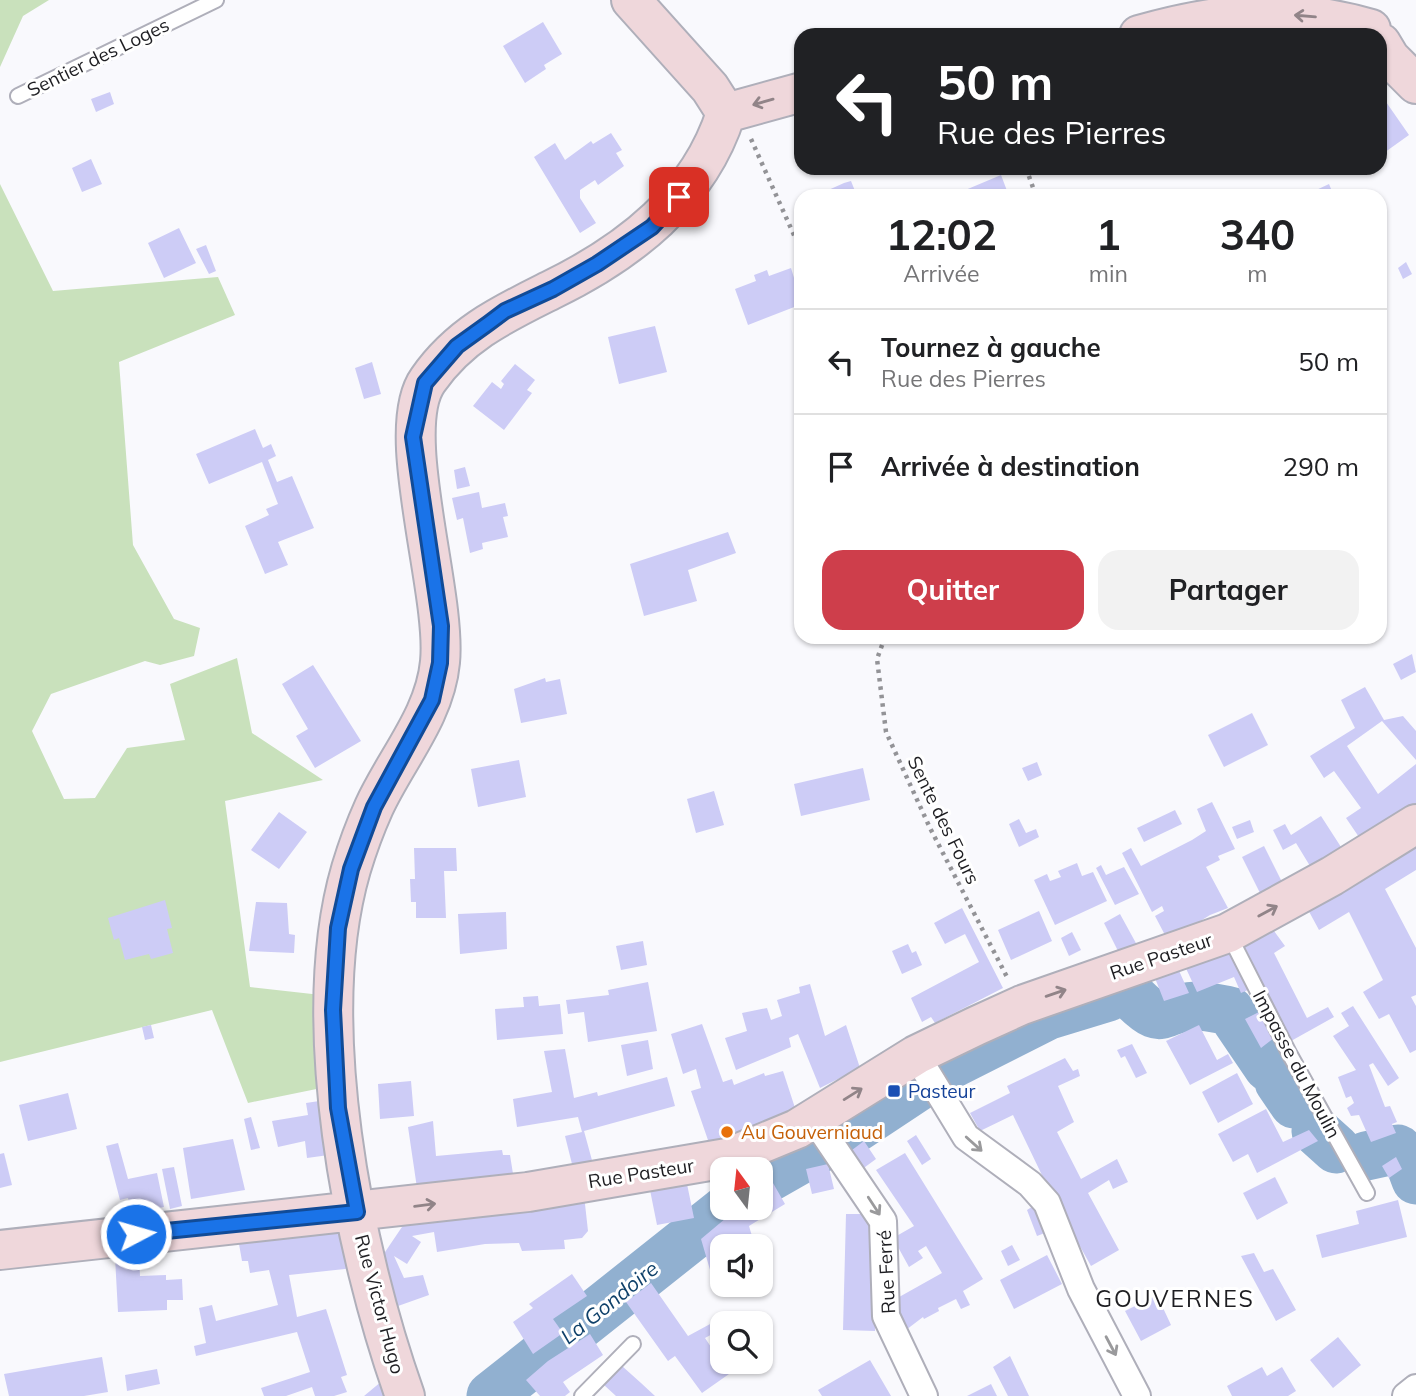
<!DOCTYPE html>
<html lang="fr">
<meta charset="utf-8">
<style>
:root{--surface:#fff;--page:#f2f2f2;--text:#202124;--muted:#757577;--line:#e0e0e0;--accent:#ce3e4b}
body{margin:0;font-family:Mulish,sans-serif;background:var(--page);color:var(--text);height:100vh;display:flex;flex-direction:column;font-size:26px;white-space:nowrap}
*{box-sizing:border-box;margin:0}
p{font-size:23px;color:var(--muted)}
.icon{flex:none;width:38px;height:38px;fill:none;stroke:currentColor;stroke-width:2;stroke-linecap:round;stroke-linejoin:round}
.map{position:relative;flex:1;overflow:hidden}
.panel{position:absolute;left:794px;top:189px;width:593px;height:455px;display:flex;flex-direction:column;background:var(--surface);border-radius:21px;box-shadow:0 2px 5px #0004}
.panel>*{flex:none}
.banner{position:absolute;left:794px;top:28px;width:593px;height:147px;border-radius:21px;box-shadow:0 2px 5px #0004;background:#202124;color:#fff;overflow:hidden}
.needle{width:46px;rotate:345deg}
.fabs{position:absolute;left:710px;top:1157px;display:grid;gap:14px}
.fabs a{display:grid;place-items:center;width:63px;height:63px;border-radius:14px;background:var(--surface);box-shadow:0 2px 5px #0004;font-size:35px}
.pin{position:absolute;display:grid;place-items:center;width:60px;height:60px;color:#fff;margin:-30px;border-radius:14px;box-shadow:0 4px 10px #0006}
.me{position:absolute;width:77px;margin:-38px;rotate:84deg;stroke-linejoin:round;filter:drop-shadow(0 0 5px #0008)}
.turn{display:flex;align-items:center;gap:24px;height:147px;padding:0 28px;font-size:32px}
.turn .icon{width:91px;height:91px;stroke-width:2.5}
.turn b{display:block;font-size:49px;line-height:60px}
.eta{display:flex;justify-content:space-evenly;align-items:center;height:119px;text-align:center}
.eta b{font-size:42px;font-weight:700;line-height:49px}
.primary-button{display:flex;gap:14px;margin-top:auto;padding:14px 28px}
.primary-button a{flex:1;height:80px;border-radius:21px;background:var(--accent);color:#fff;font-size:28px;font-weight:700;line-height:80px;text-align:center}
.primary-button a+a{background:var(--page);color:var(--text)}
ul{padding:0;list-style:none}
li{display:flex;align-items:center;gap:21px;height:105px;padding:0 28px;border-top:2px solid var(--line)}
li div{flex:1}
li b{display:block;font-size:26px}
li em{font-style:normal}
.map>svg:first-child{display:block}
</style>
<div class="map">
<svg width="1416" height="1396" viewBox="0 0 1416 1396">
<rect width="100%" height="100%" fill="#f9f9fd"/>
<path fill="#c9e1bc" d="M 0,0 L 49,0 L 23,16 L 0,67 Z
M 0,184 L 53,291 L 218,277 L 235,315 L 119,362 L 133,545 L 174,619 L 200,628 L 194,656 L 160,665 L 145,661 L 51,694 L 32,731 L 64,799 L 95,798 L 127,748 L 185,740 L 170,684 L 237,658 L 252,733 L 323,780 L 225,801 L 250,987 L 339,997 L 341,1084 L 248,1103 L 212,1010 L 0,1062 Z"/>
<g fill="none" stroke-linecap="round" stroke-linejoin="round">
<path stroke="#91b0d0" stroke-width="49" d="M 1128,992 C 1166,1032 1157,1007 1196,1006 C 1207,1006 1219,1009 1230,1011 L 1268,1067
M 1279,1082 L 1294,1104
M 1316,1131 L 1336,1149
M 1366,1156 L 1398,1149 L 1410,1164 L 1416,1180
M 761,1182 L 854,1129 L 952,1064 L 1049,1015 L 1108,997
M 491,1396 L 728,1208"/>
</g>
<path fill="#cdccf6" d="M 543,22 L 562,54 L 544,65 L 546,69 L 525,83 L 503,46 Z
M 110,92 L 114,104 L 96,112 L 91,99 Z
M 1384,99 L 1409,135 L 1381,155 L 1381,101 Z
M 611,133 L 622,150 L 616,153 L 624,166 L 598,185 L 595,180 L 580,190 L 580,198 L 596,223 L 580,233 L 534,157 L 555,143 L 565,160 L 591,141 L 593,144 Z
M 91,159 L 102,184 L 82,192 L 72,168 Z
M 1001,175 L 1009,196 L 965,196 L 963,191 Z
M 851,181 L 857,196 L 815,196 L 844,183 Z
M 1329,184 L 1334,196 L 1314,196 L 1312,192 Z
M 179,228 L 196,263 L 164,278 L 148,243 Z
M 206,245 L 216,271 L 209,274 L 196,249 Z
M 1406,262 L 1412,274 L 1403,279 L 1398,268 Z
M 791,268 L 802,304 L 748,325 L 735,289 L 756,281 L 754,275 L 767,270 L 769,276 Z
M 655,326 L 667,372 L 619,384 L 608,337 Z
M 372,362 L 381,394 L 364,399 L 355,368 Z
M 515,364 L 535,380 L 527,390 L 532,393 L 504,430 L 473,406 L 492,382 L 501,389 L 504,384 L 501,381 Z
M 255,429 L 263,448 L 271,444 L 276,456 L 268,460 L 277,482 L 292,476 L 314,528 L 278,542 L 288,565 L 265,574 L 245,526 L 269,515 L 266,509 L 278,504 L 262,462 L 209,484 L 196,454 Z
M 465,467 L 470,486 L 457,489 L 454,470 Z
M 479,492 L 482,508 L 505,503 L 508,516 L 503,517 L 508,537 L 482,543 L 483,549 L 470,553 L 463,518 L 457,520 L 452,498 Z
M 728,532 L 736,553 L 688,570 L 697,601 L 644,616 L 630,564 Z
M 1412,654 L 1416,672 L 1401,680 L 1393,664 Z
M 313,665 L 361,741 L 315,768 L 296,736 L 308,729 L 282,684 Z
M 545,678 L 546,682 L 560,679 L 567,714 L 521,723 L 514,689 Z
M 1365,687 L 1384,720 L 1403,716 L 1416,731 L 1416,760 L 1382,721 L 1347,746 L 1378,794 L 1416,764 L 1416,807 L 1363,843 L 1346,818 L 1361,808 L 1334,771 L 1324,778 L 1310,756 L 1355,728 L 1341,700 Z
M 1252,713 L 1268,745 L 1224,767 L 1208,735 Z
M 519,760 L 526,797 L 478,807 L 471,769 Z
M 1037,762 L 1042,775 L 1028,781 L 1022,768 Z
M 863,768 L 870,800 L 801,816 L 794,784 Z
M 714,791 L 724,825 L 696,833 L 687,799 Z
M 1212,802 L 1235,849 L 1218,856 L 1220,860 L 1206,867 L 1228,908 L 1210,915 L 1178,935 L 1174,930 L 1165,935 L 1155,916 L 1164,911 L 1162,906 L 1152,912 L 1122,853 L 1131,848 L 1141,866 L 1192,840 L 1206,831 L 1197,809 Z
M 1175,810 L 1182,824 L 1144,842 L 1137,828 Z
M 279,812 L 307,832 L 279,869 L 251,850 Z
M 1321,816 L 1341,847 L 1310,866 L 1296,843 L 1283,850 L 1273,830 L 1285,824 L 1291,835 Z
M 1019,819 L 1026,833 L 1036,829 L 1039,837 L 1019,847 L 1009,824 Z
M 1250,820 L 1254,832 L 1237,839 L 1232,827 Z
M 1416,841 L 1416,870 L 1385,889 L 1416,948 L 1416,995 L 1411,997 L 1416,1006 L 1416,1050 L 1410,1053 L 1389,1014 L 1379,1019 L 1363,992 L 1383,980 L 1349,912 L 1319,930 L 1306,906 Z
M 1264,846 L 1284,886 L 1262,897 L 1242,857 Z
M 414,848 L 456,848 L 457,871 L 444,871 L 446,918 L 416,918 L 416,902 L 411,902 L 410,879 L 415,879 Z
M 1077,863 L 1082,876 L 1093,872 L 1107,901 L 1055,925 L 1034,880 L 1047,874 L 1050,881 L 1061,877 L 1058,871 Z
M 1101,865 L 1106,875 L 1124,867 L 1139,894 L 1115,905 L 1096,868 Z
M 165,900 L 172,928 L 167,929 L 173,953 L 151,959 L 149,954 L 125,960 L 119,938 L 114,940 L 108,918 Z
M 256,902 L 287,903 L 289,934 L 295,935 L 294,953 L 249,951 Z
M 962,908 L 1003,988 L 935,1023 L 931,1017 L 922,1022 L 911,998 L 979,962 L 965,934 L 945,944 L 934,923 Z
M 1039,911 L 1052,941 L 1011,960 L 998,930 Z
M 506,912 L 507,949 L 460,954 L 458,914 Z
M 1120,914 L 1137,945 L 1118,951 L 1104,923 Z
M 1269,924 L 1285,946 L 1274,953 L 1307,1018 L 1328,1007 L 1334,1017 L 1291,1041 L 1240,937 Z
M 1072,932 L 1081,950 L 1069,956 L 1061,938 Z
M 643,941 L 647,965 L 621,970 L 616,946 Z
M 1228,942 L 1250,989 L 1241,993 L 1234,977 L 1197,992 L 1183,962 Z
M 908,944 L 912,953 L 916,951 L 922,965 L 902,974 L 892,951 Z
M 1176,964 L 1189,993 L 1164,1001 L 1153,973 Z
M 648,982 L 657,1031 L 588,1042 L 584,1012 L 568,1014 L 566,1000 L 609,995 L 608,990 Z
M 810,984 L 825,1036 L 846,1025 L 860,1068 L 820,1088 L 798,1034 L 789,1038 L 791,1047 L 736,1070 L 725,1038 L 747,1031 L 742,1013 L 767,1008 L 771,1020 L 782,1016 L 777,1000 L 800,993 L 799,987 Z
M 538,996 L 539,1006 L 560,1004 L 563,1034 L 497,1040 L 495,1009 L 524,1007 L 523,997 Z
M 1353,1006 L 1399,1078 L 1388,1086 L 1373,1063 L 1369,1065 L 1385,1107 L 1390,1106 L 1397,1122 L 1392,1124 L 1396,1133 L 1371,1142 L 1359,1115 L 1351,1116 L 1347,1108 L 1354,1103 L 1351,1096 L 1346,1098 L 1338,1077 L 1356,1070 L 1333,1036 L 1349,1026 L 1341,1013 Z
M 1261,1011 L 1274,1038 L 1261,1048 L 1245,1019 Z
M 702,1024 L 723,1082 L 732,1079 L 734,1085 L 764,1073 L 765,1076 L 783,1071 L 796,1111 L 751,1132 L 709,1143 L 691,1091 L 701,1088 L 696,1069 L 683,1074 L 671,1034 Z
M 151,1025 L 154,1038 L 145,1040 L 142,1027 Z
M 1199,1025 L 1217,1060 L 1228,1054 L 1233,1063 L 1190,1085 L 1166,1041 Z
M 648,1040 L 653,1069 L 627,1076 L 621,1045 Z
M 1132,1044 L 1147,1073 L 1136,1078 L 1125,1056 L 1121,1058 L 1117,1050 Z
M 565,1049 L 574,1098 L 597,1092 L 598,1096 L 667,1077 L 675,1106 L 584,1131 L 593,1164 L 573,1168 L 565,1136 L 582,1132 L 578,1117 L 517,1127 L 513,1099 L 552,1092 L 544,1051 Z
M 1065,1058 L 1073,1071 L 1078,1069 L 1080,1076 L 1058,1086 L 1074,1122 L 1057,1132 L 1081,1179 L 1117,1159 L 1128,1182 L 1113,1189 L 1109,1180 L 1088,1193 L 1119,1250 L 1091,1266 L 1053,1198 L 1013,1115 L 980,1131 L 970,1113 L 1010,1093 L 1007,1086 Z
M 1237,1073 L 1253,1104 L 1218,1123 L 1202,1092 Z
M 411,1081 L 414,1116 L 380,1119 L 378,1084 Z
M 68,1093 L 77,1129 L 28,1141 L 19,1105 Z
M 326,1100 L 336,1154 L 307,1158 L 305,1141 L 278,1147 L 272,1121 L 308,1115 L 306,1103 Z
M 1266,1109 L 1283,1142 L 1309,1130 L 1318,1141 L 1257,1173 L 1248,1154 L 1233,1162 L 1218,1134 Z
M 251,1117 L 260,1148 L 251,1150 L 244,1119 Z
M 433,1121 L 436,1156 L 502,1150 L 503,1155 L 510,1155 L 514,1180 L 417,1188 L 408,1127 Z
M 916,1135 L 931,1159 L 922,1165 L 907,1141 Z
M 233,1139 L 245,1190 L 191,1199 L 183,1148 Z
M 864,1141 L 876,1159 L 861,1170 L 848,1153 Z
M 118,1143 L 128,1179 L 157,1173 L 164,1207 L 131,1213 L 128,1198 L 120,1200 L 106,1146 Z
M 4,1153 L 12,1185 L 0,1188 L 0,1154 Z
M 905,1153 L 983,1279 L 963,1291 L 970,1305 L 961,1309 L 956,1299 L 938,1308 L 939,1311 L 924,1319 L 923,1317 L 902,1333 L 892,1301 L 942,1273 L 926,1246 L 918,1251 L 923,1258 L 909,1267 L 893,1238 L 914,1226 L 876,1170 Z
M 1396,1157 L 1402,1169 L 1389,1178 L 1382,1166 Z
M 828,1164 L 834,1189 L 812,1194 L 806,1169 Z
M 174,1167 L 182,1206 L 170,1209 L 162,1169 Z
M 1275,1177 L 1288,1203 L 1257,1220 L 1243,1193 Z
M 773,1183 L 785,1204 L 749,1226 L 755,1246 L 723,1246 L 723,1285 L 715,1287 L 701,1239 L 738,1208 L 761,1208 L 761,1190 Z
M 687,1184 L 694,1218 L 657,1225 L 650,1190 Z
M 584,1195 L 588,1231 L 582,1238 L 564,1240 L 565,1249 L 522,1251 L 519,1243 L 485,1244 L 437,1252 L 434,1232 L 412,1236 L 421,1242 L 407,1264 L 394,1256 L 404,1278 L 423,1275 L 429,1295 L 398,1306 L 383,1255 L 404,1224 L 480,1212 L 561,1207 L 560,1199 Z
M 1398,1200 L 1407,1237 L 1322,1258 L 1316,1235 L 1359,1224 L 1356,1211 Z
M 1038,1203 L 1050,1231 L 1037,1236 L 1027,1210 Z
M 846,1214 L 869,1214 L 877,1274 L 875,1331 L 843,1330 Z
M 336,1233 L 347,1240 L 354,1268 L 289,1275 L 297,1317 L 326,1309 L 347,1375 L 341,1377 L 347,1392 L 334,1396 L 315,1396 L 312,1387 L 286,1396 L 264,1396 L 261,1388 L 310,1372 L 297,1332 L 196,1356 L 194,1346 L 206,1343 L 199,1308 L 212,1305 L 216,1321 L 278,1305 L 269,1270 L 250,1273 L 248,1261 L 242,1261 L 239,1244 Z
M 1012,1245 L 1020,1260 L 1008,1266 L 1001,1251 Z
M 1254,1253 L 1264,1272 L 1273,1269 L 1296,1310 L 1276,1321 L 1241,1256 Z
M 139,1254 L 140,1276 L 166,1275 L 166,1280 L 182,1279 L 183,1300 L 167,1300 L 167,1310 L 118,1312 L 115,1257 Z
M 1047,1255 L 1062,1284 L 1014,1309 L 1000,1280 Z
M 572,1274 L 587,1296 L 553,1319 L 563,1333 L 533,1354 L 513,1322 L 533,1308 L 529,1304 Z
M 651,1283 L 688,1336 L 712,1323 L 716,1332 L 705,1338 L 729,1374 L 702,1393 L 675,1356 L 668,1361 L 626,1302 Z
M 1157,1295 L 1171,1325 L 1141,1341 L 1125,1311 Z
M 590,1334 L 603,1355 L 563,1382 L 570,1392 L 565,1396 L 540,1396 L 526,1380 L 548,1361 Z
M 1338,1337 L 1361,1365 L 1333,1388 L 1310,1360 Z
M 1010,1356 L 1029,1396 L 1008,1396 L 993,1367 Z
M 102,1357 L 108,1392 L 84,1396 L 9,1396 L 4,1374 Z
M 870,1360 L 891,1396 L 822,1396 L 818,1390 Z
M 622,1366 L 641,1383 L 655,1396 L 616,1396 L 604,1385 Z
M 1262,1367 L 1267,1376 L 1282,1367 L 1296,1391 L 1288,1396 L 1232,1396 L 1227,1386 Z
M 157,1369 L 160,1384 L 127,1391 L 125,1375 Z
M 382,1381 L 385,1396 L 364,1396 Z
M 991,1384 L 997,1396 L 967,1396 Z"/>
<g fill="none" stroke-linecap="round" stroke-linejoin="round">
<defs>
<path id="lane" d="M 18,96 L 216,0
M 1229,935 L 1290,1055 L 1367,1193
M 582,1396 L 633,1344"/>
<path id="street" d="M 916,1055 L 966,1137 L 1030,1184 L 1047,1203 L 1081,1289 L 1137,1396
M 814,1119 L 883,1221 L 886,1316 L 924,1396
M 1406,1396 L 1416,1388"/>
<path id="secondary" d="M 631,0 L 710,88 L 726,113
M 1139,35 C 1220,12 1290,5 1371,29
M 1381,43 L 1390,58 L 1416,84
M 726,113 L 802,92
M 0,1250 L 528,1192 L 727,1158 L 797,1129 L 916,1055 L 976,1026 L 1022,1005 L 1228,933 L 1332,876 L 1416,824
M 405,1396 C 353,1250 307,1020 351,869 C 357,849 365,827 374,807 C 396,759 435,716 440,662 C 447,592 392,430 428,380 C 460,334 503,314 551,290 C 629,252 699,198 726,113"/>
</defs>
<use href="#lane" stroke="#afafba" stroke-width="18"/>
<use href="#street" stroke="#afafba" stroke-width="30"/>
<use href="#secondary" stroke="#afafba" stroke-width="42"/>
<path stroke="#939397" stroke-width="4.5" stroke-dasharray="3.5 5" stroke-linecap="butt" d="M 751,139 L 802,253
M 1026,168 L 1036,196
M 885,637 L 877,659 L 886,732 L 930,828 L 1007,977"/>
<use href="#lane" stroke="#fff" stroke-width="14"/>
<use href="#street" stroke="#fff" stroke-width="26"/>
<use href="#secondary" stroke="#efd7db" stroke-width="38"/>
</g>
<defs><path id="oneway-shaft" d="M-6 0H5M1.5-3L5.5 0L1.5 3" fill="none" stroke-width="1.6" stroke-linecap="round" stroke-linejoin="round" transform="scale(1.75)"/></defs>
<g stroke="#918488">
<use href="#oneway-shaft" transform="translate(1305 16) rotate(-175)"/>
<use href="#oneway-shaft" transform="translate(763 102) rotate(164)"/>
<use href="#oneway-shaft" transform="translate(1268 911) rotate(-29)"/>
<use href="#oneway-shaft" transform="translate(1056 993) rotate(-19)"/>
<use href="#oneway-shaft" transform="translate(853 1094) rotate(-32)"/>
<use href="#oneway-shaft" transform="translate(425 1205) rotate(-7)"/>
</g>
<g stroke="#9a9a9c">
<use href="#oneway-shaft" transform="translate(974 1144) rotate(42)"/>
<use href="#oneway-shaft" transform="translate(874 1206) rotate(57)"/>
<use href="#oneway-shaft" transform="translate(1111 1346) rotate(62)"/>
</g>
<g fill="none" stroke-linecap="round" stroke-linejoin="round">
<defs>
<path id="route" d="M 136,1234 L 357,1212 L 338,1108 L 333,1010 L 338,928 L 351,869 L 374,807 L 432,700 L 440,663 L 441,626 L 413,437 L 425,383 L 457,346 L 489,323 L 505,311 L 553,289 L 597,264 L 652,227 L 679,197"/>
</defs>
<use href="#route" stroke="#114b97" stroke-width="18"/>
<use href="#route" stroke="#1a73e8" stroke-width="12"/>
</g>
<rect fill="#1a4fb4" stroke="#fff" stroke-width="2.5" x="887" y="1084" width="14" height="14" rx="3.5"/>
<circle fill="#e8710a" stroke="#fff" stroke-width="2.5" cx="727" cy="1132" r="7"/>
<g text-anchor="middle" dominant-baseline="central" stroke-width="6" stroke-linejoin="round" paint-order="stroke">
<g font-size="19" fill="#1e1e22" stroke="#fff">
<text transform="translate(98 57) rotate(-26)">Sentier des Loges</text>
<text transform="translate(944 820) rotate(64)">Sente des Fours</text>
<text transform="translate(1161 956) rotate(-19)">Rue Pasteur</text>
<text transform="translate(1297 1064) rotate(62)">Impasse du Moulin</text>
<text transform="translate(641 1173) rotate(-9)">Rue Pasteur</text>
<text transform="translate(886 1272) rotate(-93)">Rue Ferré</text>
<text transform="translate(380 1304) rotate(75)">Rue Victor Hugo</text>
</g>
<g font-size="19" fill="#164399" stroke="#fff" text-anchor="start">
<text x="908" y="1091">Pasteur</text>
</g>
<g font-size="19" fill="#c56008" stroke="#fff" text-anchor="start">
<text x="741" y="1132">Au Gouverniaud</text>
</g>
<g font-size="21" font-style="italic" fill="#0f416a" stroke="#fff">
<text transform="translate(609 1302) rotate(-39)">La Gondoire</text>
</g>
<g font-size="23" letter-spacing="2" fill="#1e1e22" stroke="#fff">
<text x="1175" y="1298">GOUVERNES</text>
</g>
</g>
</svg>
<div class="fabs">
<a><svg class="needle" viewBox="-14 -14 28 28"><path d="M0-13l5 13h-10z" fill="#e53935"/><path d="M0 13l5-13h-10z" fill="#757577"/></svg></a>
<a><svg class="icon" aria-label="sound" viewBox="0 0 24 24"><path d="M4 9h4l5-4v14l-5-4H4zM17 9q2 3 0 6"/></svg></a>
<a><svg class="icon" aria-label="search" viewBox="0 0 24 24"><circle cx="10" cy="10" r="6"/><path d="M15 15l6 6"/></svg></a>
</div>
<div class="pin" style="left:679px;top:197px;background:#d93025"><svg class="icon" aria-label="arrive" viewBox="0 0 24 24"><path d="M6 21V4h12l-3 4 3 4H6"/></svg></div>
<svg class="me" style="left:136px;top:1234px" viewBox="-20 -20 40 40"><circle r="17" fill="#1a73e8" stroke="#fff" stroke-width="3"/><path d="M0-11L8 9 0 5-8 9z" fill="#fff"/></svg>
<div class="banner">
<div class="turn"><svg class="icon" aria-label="left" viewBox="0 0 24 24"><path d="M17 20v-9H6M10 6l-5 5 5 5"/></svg><div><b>50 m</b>Rue des Pierres</div></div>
</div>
<section class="panel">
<div class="eta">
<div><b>12:02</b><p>Arrivée</p></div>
<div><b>1</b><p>min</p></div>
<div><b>340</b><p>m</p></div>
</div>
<ul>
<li><svg class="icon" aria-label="left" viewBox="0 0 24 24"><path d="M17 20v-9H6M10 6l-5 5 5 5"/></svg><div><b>Tournez à gauche</b><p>Rue des Pierres</p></div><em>50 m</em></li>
<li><svg class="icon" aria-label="arrive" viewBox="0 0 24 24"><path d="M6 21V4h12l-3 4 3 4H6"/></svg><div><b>Arrivée à destination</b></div><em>290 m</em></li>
</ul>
<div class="primary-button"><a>Quitter</a><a>Partager</a></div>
</section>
</div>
